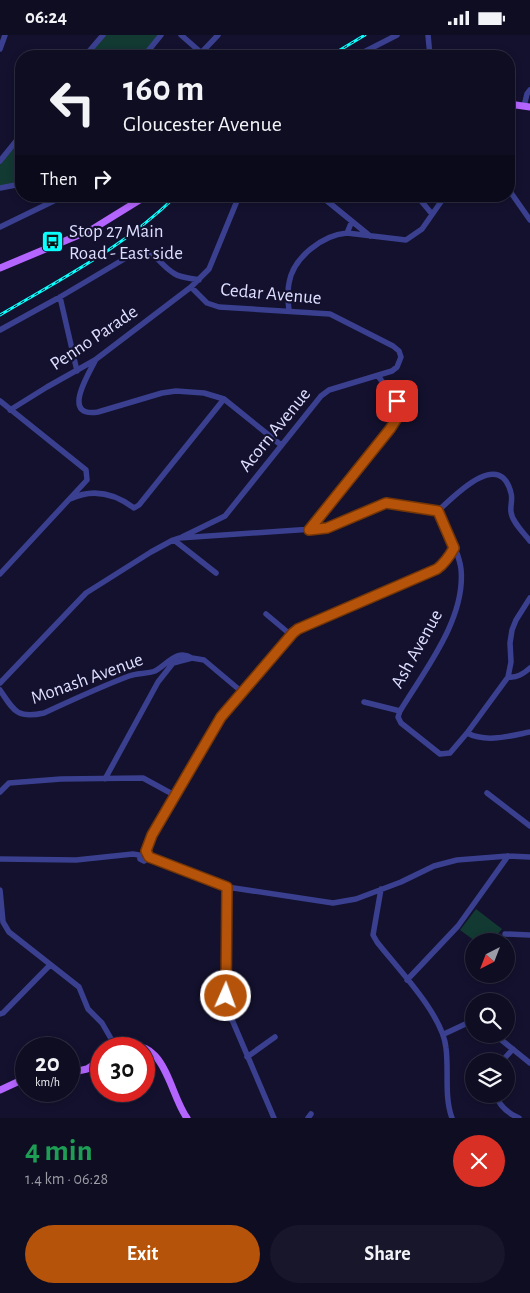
<!DOCTYPE html>
<meta charset="utf-8">
<style>
:root{--surface:#0e0d22;--page:#17162a;--text:#f1f3f6;--muted:#9b9ca5;--line:#2e2d40;--accent:#b45309}
body{margin:0;font-family:"Alegreya Sans",sans-serif;background:var(--page);color:var(--text);height:100vh;display:flex;flex-direction:column;font-size:19px;white-space:nowrap}
*{box-sizing:border-box;margin:0}
p{font-size:16px;color:var(--muted)}
.icon{flex:none;width:28px;height:28px;fill:none;stroke:currentColor;stroke-width:2;stroke-linecap:round;stroke-linejoin:round}
.map{position:relative;height:1083px;overflow:hidden}
.drawer{display:flex;flex-direction:column;background:var(--surface);flex:1}
.drawer>*{flex:none}
.guide{position:absolute;left:15px;top:15px;width:500px;height:152px;border-radius:20px;box-shadow:0 2px 8px #0003,0 0 0 1px var(--line);background:#0e0d22;color:var(--text);overflow:hidden}
.needle{width:32px;rotate:222deg}
.tools{position:absolute;left:465px;top:898px;display:grid;gap:10px}
.tools a{display:grid;place-items:center;width:50px;height:50px;border-radius:50%;background:var(--surface);box-shadow:0 2px 8px #0003,0 0 0 1px var(--line);font-size:25px}
.speed{position:absolute;left:15px;top:1002px;display:flex;gap:10px;font-size:25px;font-weight:700;text-align:center}
.speed>*{display:grid;place-content:center;width:65px;height:65px;border-radius:50%;background:var(--surface);box-shadow:0 2px 8px #0003,0 0 0 1px var(--line);line-height:1}
.speed small{font-size:12px;font-weight:400}
.speed .limit{border:8px solid #d22;background:#fff;color:#111}
.pin{position:absolute;display:grid;place-items:center;width:42px;height:42px;color:#fff;margin:-21px;border-radius:10px;box-shadow:0 2px 8px #0006}
.me{position:absolute;width:55px;margin:-28px;rotate:2deg;stroke-linejoin:round;filter:drop-shadow(0 0 4px #0008)}
.turn{display:flex;align-items:center;gap:18px;height:105px;padding:0 25px;font-size:22px}
.turn .icon{width:65px;height:65px;stroke-width:2.5}
.turn b{display:block;font-size:35px;line-height:42px}
.then{display:flex;align-items:center;height:48px;padding:0 25px;background:#0003;gap:10px;font-size:19px}
.round{display:grid;place-items:center;flex:none;width:52px;height:52px;border-radius:26px;background:var(--page)}
.headline{display:flex;align-items:center;justify-content:space-between;height:85px;padding:0 25px}
h1{font-size:30px;font-weight:700;line-height:38px;color:#1e9e55}
.action{display:flex;gap:10px;margin-top:auto;padding:10px 25px}
.action a{flex:1;height:58px;border-radius:30px;background:var(--accent);color:#fff;font-size:20px;font-weight:700;line-height:58px;text-align:center}
.action a+a{background:var(--page);color:var(--text)}
.status{display:flex;justify-content:space-between;align-items:center;height:35px;padding:0 25px;background:var(--surface);direction:ltr}
.status svg{height:14px;fill:currentColor}
.map>svg:first-child{display:block}
</style>
<div class="status"><b>06:24</b><svg viewBox="0 0 49 12"><path d="M0 12V9h3v3zM5 12V6h3v6zM10 12V3h3v9zM15 12V0h3v12zM26 1h20v11H26zM47 4h2v5h-2z"/></svg></div>
<div class="map">
<svg width="530" height="1083" viewBox="0 0 530 1083">
<rect width="100%" height="100%" fill="#13112e"/>
<path fill="#133933" d="M 103,0 L 161,0 L 144,21 L 85,21 Z
M 21,100 L 21,149 L 0,153 L 0,126 Z
M 476,874 L 502,894 L 492,906 L 475,906 L 460,895 Z"/>
<g fill="none" stroke-linecap="round" stroke-linejoin="round">
<path stroke="#3a408f" stroke-width="5.5" d="M 181,0 L 205,21
M 428,0 L 430,21
M 0,14 L 5,0
M 202,17 L 218,0
M 360,19 L 397,0
M 85,21 L 103,0
M 144,21 L 161,0
M 524,71 L 527,59 L 530,55
M 509,78 L 511,69
M 0,126 L 21,100
M 0,153 L 21,149
M 509,155 L 530,185
M 321,161 L 370,201
M 417,161 L 432,179
M 0,192 L 64,161
M 347,198 L 406,205 L 422,194 L 445,161
M 60,262 L 77,336
M 289,276 C 288,267 287,257 289,248 C 293,223 322,200 347,198 L 352,186
M 0,295 L 60,262 L 131,220 C 160,215 156,228 175,239 C 182,243 191,243 199,245
M 95,326 C 88,340 61,383 98,377 L 162,358 L 176,356 L 204,358 L 224,364 L 281,410
M 0,366 L 86,435 L 87,445 L 0,539
M 10,375 L 47,352 L 95,325 L 191,252 L 209,234 L 239,161
M 70,464 C 93,453 114,458 134,473 L 139,470 L 224,364
M 438,476 C 445,493 459,516 461,534 C 466,584 424,636 400,676 L 398,682 L 401,688 L 440,719 L 450,718 L 467,698 L 508,642 L 511,627 L 510,608 L 512,595 L 516,585 L 530,563
M 309,495 L 390,394 L 399,380 L 397,366 L 378,341
M 182,502 L 225,481 L 321,361 L 329,355 L 392,336 L 397,332 L 401,322 L 399,316 L 393,311 L 330,279 L 219,272 L 207,268 L 191,252
M 174,505 L 216,538
M 266,579 L 291,600
M 508,642 C 517,643 523,639 530,633
M 0,648 L 86,558 L 151,517 L 173,505 L 179,503 L 327,493 L 385,468 L 438,476 C 454,461 500,413 511,458 C 513,464 510,471 511,477 C 512,487 524,498 530,506
M 0,655 C 14,676 17,684 44,678 C 72,665 100,652 129,641 C 137,638 147,639 155,636 C 167,630 177,613 192,623
M 364,667 L 400,676
M 467,698 C 486,708 510,701 530,697
M 105,744 L 158,647 L 173,628 L 192,623 L 204,625 L 242,657
M 0,757 L 9,748 L 61,744 L 143,743 L 176,761
M 487,758 L 530,791
M 146,816 L 152,800 L 221,682 L 293,598 L 298,594 L 437,534 L 447,526 L 454,513
M 139,820 L 140,824 L 144,826 L 149,822
M 149,822 L 227,852 L 333,868 L 356,864 L 401,847 L 434,831 L 457,825 L 508,821 L 530,822
M 0,824 L 76,825 L 133,819 L 139,820
M 227,852 L 227,973 L 274,1083
M 381,854 L 373,900 L 377,907 C 398,934 443,980 446,1013 C 449,1036 444,1062 452,1083
M 0,855 L 3,887 L 9,897 L 79,952 L 88,974 L 102,988 L 117,1014
M 505,899 L 530,900
M 407,945 L 458,891 L 508,821
M 0,979 L 3,978 L 50,930
M 444,999 L 474,985
M 494,999 L 530,1028
M 247,1022 L 275,1002
M 502,1026 L 513,1014
M 495,1059 C 499,1070 507,1078 519,1083
M 308,1083 L 311,1079"/>
<path stroke="#b565ff" stroke-width="7" d="M 509,69 L 530,72
M 0,233 L 91,195 L 146,161
M 120,1014 C 165,997 169,1059 187,1083
M 69,1038 L 87,1034 L 101,1025
M 0,1055 L 26,1043"/>
<defs>
<path id="rail" d="M 330,21 L 365,0
M 0,280 C 61,244 124,212 176,161"/>
</defs>
<use href="#rail" stroke="#0afffd" stroke-width="3"/>
<use href="#rail" stroke="#13112e" stroke-width="1" stroke-dasharray="4" stroke-linecap="butt"/>
</g>
<g fill="none" stroke-linecap="round" stroke-linejoin="round">
<defs>
<path id="route" d="M 226,961 L 227,852 L 149,822 L 146,816 L 152,800 L 221,682 L 293,598 L 298,594 L 437,534 C 445,528 449,522 454,513 L 438,476 L 386,468 L 327,493 L 309,495 L 390,394 L 399,380 L 397,366"/>
</defs>
<use href="#route" stroke="#753606" stroke-width="12"/>
<use href="#route" stroke="#b45309" stroke-width="9"/>
</g>
<defs>
<symbol id="bus-square" viewBox="-11 -11 22 22"><rect x="-9" y="-9" width="18" height="18" rx="4" fill="#0afffd" stroke="#13112e"/><path d="M-5-6H5V4H4V6H2V4H-2V6H-4V4H-5ZM-3.5-4V0h7V-4ZM-3.5 1.2v1.5H-2V1.2ZM2 1.2v1.5H3.5V1.2Z" fill="#111"/></symbol>
</defs>
<g fill-rule="evenodd">
<use href="#bus-square" x="40" y="194" width="25" height="25"/>
</g>
<g text-anchor="middle" dominant-baseline="central" stroke-width="4.5" stroke-linejoin="round" paint-order="stroke">
<g font-size="19" fill="#dedeff" stroke="#13112e" text-anchor="start">
<text x="69" y="196">Stop 27 Main<tspan x="69" dy="22">Road - East side</tspan></text>
</g>
<g font-size="19" fill="#dedeff" stroke="#13112e">
<text transform="translate(271 259) rotate(5)">Cedar Avenue</text>
<text transform="translate(94 303) rotate(-34)">Penno Parade</text>
<text transform="translate(275 395) rotate(-51)">Acorn Avenue</text>
<text transform="translate(417 614) rotate(-61)">Ash Avenue</text>
<text transform="translate(87 644) rotate(-20)">Monash Avenue</text>
</g>
</g>
</svg>
<div class="tools">
<a><svg class="needle" viewBox="-14 -14 28 28"><path d="M0-13l5 13h-10z" fill="#e53935"/><path d="M0 13l5-13h-10z" fill="#9b9ca5"/></svg></a>
<a><svg class="icon" aria-label="search" viewBox="0 0 24 24"><circle cx="10" cy="10" r="6"/><path d="M15 15l6 6"/></svg></a>
<a><svg class="icon" aria-label="layers" viewBox="0 0 24 24"><path d="M12 4l9 5-9 5-9-5zM3 14l9 5 9-5"/></svg></a>
</div>
<div class="speed"><div>20<small>km/h</small></div><div class="limit">30</div></div>
<div class="pin" style="left:397px;top:366px;background:#d93025"><svg class="icon" aria-label="arrive" viewBox="0 0 24 24"><path d="M6 21V4h12l-3 4 3 4H6"/></svg></div>
<svg class="me" style="left:226px;top:961px" viewBox="-20 -20 40 40"><circle r="17" fill="#b45309" stroke="#fff" stroke-width="3"/><path d="M0-11L8 9 0 5-8 9z" fill="#fff"/></svg>
<div class="guide">
<div class="turn"><svg class="icon" aria-label="left" viewBox="0 0 24 24"><path d="M17 20v-9H6M10 6l-5 5 5 5"/></svg><div><b>160 m</b>Gloucester Avenue</div></div>
<div class="then">Then<svg class="icon" aria-label="right" viewBox="0 0 24 24"><path d="M7 20v-9h11M14 6l5 5-5 5"/></svg></div>
</div>
</div>
<section class="drawer">
<div class="headline"><div><h1>4 min</h1><p>1.4 km · 06:28</p></div><a class="round" style="background:#d93025;color:#fff"><svg class="icon" aria-label="close" viewBox="0 0 24 24"><path d="M6 6l12 12M18 6L6 18"/></svg></a></div>
<div class="action"><a>Exit</a><a>Share</a></div>
</section>
